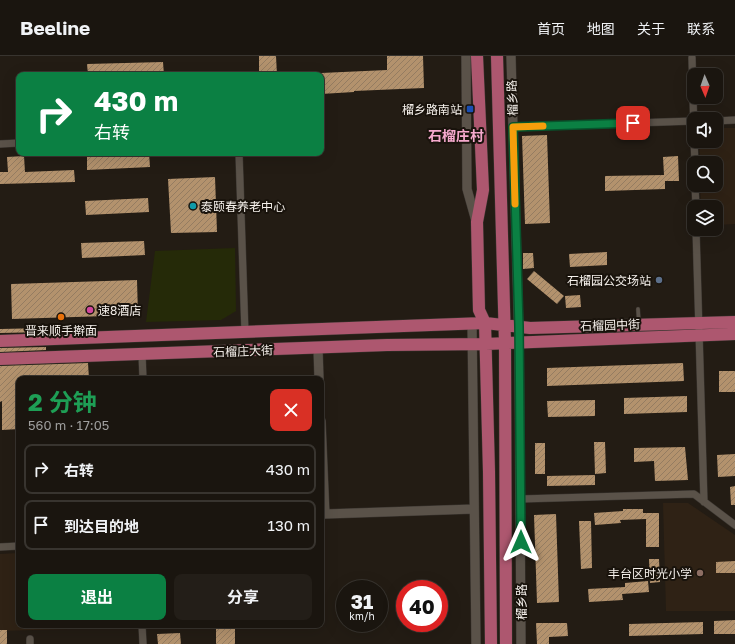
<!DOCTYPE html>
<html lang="zh">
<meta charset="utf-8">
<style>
:root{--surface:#1a150f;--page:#231e18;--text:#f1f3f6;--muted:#9f9f9e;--line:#38342f;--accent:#0b8043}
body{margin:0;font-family:"Golos Text","Noto Sans SC",sans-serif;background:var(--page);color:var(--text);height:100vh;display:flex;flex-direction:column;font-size:15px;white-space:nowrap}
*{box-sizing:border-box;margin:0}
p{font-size:13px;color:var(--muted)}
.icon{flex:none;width:22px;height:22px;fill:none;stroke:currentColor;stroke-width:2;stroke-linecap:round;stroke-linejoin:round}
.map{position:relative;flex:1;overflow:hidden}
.drawer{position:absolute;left:16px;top:320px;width:308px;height:252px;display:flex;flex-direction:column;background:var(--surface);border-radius:8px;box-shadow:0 4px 16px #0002,0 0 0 1px var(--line)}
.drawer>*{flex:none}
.banner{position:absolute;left:16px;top:16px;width:308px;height:84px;border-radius:8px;box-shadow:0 4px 16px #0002,0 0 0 1px var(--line);background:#0b8043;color:#fff;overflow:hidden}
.needle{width:26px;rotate:178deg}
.controls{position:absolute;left:687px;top:12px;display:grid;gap:8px}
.controls a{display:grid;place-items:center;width:36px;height:36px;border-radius:8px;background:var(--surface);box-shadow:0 4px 16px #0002,0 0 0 1px var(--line);font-size:20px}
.speed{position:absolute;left:336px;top:524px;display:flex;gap:8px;font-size:20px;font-weight:700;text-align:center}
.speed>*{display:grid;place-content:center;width:52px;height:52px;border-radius:50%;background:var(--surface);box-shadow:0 4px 16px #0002,0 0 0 1px var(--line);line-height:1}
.speed small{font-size:10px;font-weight:400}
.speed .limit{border:6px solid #d22;background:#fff;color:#111}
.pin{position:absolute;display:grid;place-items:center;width:34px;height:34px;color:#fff;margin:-17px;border-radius:8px;box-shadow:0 2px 6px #0006}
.me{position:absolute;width:44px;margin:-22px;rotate:0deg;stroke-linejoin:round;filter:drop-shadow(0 0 3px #0008)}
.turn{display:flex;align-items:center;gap:14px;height:84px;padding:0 12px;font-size:18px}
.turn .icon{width:52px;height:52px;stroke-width:2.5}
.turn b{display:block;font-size:28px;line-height:34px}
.round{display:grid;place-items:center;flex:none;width:42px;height:42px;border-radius:8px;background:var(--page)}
.head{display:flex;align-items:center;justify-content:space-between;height:68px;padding:0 12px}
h1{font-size:24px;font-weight:700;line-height:30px;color:#1e9e55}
.cta{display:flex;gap:8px;margin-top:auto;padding:8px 12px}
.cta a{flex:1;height:46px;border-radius:8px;background:var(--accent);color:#fff;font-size:16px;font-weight:700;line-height:46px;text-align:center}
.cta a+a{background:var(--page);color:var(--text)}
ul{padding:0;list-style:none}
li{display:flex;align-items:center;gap:12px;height:50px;margin:0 8px 6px;padding:0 4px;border:2px solid var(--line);border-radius:8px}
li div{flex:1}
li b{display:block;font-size:15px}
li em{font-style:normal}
header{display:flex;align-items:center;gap:24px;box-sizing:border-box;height:56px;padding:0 20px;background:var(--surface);border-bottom:1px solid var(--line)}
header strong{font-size:19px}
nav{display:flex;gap:22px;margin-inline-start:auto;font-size:14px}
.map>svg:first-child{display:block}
</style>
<header>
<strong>Beeline</strong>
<nav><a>首页</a><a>地图</a><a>关于</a><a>联系</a></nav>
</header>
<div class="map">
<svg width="735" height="588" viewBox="0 0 735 588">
<defs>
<pattern id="building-hatch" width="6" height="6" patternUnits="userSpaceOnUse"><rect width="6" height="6" fill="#b3926d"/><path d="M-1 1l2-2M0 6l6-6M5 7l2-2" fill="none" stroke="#947c61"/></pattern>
</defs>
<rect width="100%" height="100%" fill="#231c14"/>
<path fill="#2f2215" d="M 716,72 L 735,72 L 735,168 L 716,169 L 716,151 L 701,151 L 700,129 L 716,129 L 716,107 L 700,107 L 699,85 L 716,85 Z
M 663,447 L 688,447 L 735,479 L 735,555 L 666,555 Z
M 19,497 L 19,569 L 135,569 L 136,571 L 0,575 L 0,498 Z"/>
<path fill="#252a08" d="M 235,192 L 236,255 L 221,264 L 146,266 L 155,195 Z"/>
<path fill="url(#building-hatch)" d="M 259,0 L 276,0 L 277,19 L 259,19 Z
M 387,0 L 423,0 L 424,32 L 354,35 L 354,36 L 321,38 L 321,17 L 387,14 Z
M 163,6 L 164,19 L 88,19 L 87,8 Z
M 547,79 L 550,167 L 525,168 L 522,80 Z
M 149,97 L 150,111 L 87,114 L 87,100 Z
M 24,100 L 25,116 L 74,114 L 75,126 L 0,128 L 0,116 L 8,116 L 7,101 Z
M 678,100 L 679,125 L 665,125 L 665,133 L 605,135 L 605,120 L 664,119 L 663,101 Z
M 215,121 L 217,176 L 171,177 L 168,123 Z
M 148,142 L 149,156 L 86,159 L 85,145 Z
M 144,185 L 145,199 L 82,202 L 81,187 Z
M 607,196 L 607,209 L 570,211 L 569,198 Z
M 523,197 L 533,197 L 534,212 L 523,213 Z
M 534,215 L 564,240 L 557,248 L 527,223 Z
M 137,224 L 138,259 L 12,263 L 11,228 Z
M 580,239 L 581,251 L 566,252 L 565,240 Z
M 45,272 L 46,276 L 0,277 L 0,273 Z
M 46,291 L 46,294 L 0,296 L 0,292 Z
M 88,307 L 89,323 L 19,323 L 19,373 L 2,374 L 2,345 L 0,346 L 0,310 Z
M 683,307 L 684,325 L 547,330 L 547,312 Z
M 719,315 L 735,315 L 735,336 L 719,336 Z
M 687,340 L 687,356 L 624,358 L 624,342 Z
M 595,344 L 595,360 L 548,361 L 547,345 Z
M 594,386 L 605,386 L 606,417 L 595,418 Z
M 535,387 L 545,387 L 545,418 L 535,418 Z
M 685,391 L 688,424 L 655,425 L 654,405 L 634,406 L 634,392 Z
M 735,398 L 735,420 L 718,421 L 717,399 Z
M 595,419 L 595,429 L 547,430 L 547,420 Z
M 735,430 L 735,449 L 731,449 L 730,431 Z
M 623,453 L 643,453 L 643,457 L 659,457 L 659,491 L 646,491 L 646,463 L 620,464 L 621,467 L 595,469 L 594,457 L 623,455 Z
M 556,458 L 559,546 L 537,547 L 534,459 Z
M 579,465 L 591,465 L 592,512 L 581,513 Z
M 649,503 L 659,503 L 660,526 L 650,527 Z
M 735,505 L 735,517 L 716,517 L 716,506 Z
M 648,525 L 649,536 L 622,538 L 623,544 L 589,546 L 588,533 L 625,531 L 625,527 Z
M 735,564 L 735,578 L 714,578 L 714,565 Z
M 703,566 L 703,578 L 629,580 L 629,568 Z
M 536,567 L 567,567 L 568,580 L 549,581 L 549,588 L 537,588 Z
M 216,570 L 235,570 L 235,588 L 216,588 Z
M 0,574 L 7,574 L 7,588 L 0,588 Z
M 180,577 L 181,588 L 158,588 L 157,578 Z"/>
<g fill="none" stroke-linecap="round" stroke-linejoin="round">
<defs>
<path id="service" d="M 638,253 L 639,268"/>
<path id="minor" d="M 692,2 L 694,79
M 716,65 L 735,64
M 513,71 L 694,65
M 694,85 L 695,107
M 0,88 L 19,87
M 239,97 L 245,277
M 695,129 L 696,151
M 696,173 L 704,446
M 142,298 L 143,323
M 520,443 L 694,438 L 735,469
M 0,491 L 19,490
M 142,569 L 143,588
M 30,583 L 30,588"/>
<path id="tertiary" d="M 466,0 L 467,133 L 476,165
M 511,0 L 519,287 L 521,588
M 472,267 L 476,588
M 318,292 L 319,323
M 321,365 L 325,458 L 474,453"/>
<path id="primary" d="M 477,0 L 483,134 L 477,166 L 479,254 L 485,267 L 489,416 L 491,588
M 497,0 L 505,287 L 506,588
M 0,285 L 485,267 L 530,272 L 735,266
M 0,303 L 387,289 L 486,288 L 735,278"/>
</defs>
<use href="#service" stroke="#3b3631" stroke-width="4.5"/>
<use href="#minor" stroke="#3b3631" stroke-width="8"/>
<use href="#tertiary" stroke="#3b3631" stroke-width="10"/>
<use href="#primary" stroke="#3b3631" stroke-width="13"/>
<use href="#service" stroke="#5a5249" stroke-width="3.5"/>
<use href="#minor" stroke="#5a5249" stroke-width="7"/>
<use href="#tertiary" stroke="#5a5249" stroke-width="9"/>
<use href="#primary" stroke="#ad576f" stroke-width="12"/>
</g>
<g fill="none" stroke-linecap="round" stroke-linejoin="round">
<defs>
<path id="route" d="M 521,486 L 519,270 L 513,71 L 633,67"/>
</defs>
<use href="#route" stroke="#07532c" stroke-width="10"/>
<use href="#route" stroke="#0b8043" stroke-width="7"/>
<path stroke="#f59e0b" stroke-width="7" d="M 515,148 L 513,71 L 543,70"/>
</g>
<rect fill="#1a4fb4" stroke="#19130c" stroke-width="1.5" x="466" y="49" width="8" height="8" rx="2"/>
<circle fill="#0f9aa8" stroke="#19130c" stroke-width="1.5" cx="193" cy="150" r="4"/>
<circle fill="#5c6f8a" stroke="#19130c" stroke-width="1.5" cx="659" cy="224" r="4"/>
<circle fill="#d1479c" stroke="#19130c" stroke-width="1.5" cx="90" cy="254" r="4"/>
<circle fill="#e8710a" stroke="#19130c" stroke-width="1.5" cx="61" cy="261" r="4"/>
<circle fill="#8d6e63" stroke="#19130c" stroke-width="1.5" cx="700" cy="517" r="4"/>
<g text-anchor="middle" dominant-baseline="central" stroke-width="4" stroke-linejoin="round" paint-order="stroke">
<g font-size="12" fill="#f5f0eb" stroke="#19130c">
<text transform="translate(512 42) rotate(-92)">榴乡路</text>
<text transform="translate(610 269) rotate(-2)">石榴园中街</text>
<text transform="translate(243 295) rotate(-2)">石榴庄大街</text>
<text transform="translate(521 546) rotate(-90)">榴乡路</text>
</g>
<g font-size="12" fill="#f5f0eb" stroke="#19130c" text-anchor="end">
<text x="462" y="53">榴乡路南站</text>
<text x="201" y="150" text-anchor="start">泰颐春养老中心</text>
<text x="651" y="224">石榴园公交场站</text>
<text x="98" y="254" text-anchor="start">速8酒店</text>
<text x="61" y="274" text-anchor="middle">晋来顺手擀面</text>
<text x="692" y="517">丰台区时光小学</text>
</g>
<g font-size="14" font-weight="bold" fill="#f5a9cd" stroke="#19130c">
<text x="456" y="79">石榴庄村</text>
</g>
</g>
</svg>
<div class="controls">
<a><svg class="needle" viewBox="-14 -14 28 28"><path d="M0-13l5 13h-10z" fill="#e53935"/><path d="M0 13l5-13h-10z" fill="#9f9f9e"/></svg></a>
<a><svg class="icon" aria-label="sound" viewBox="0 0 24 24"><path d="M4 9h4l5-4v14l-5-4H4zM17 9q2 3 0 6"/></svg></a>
<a><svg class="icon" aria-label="search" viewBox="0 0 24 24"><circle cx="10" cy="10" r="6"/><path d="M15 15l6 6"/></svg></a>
<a><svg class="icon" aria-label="layers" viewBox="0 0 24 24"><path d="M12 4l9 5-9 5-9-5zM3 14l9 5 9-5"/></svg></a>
</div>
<div class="speed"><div>31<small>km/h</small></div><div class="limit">40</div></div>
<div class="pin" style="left:633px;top:67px;background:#d93025"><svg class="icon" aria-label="arrive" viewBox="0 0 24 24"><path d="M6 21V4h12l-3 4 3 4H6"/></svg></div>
<svg class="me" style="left:521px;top:486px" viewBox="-20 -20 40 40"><path d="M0-17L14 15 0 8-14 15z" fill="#0b8043" stroke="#fff" stroke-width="4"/></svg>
<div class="banner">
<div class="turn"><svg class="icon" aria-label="right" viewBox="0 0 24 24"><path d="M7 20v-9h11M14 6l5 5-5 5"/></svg><div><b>430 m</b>右转</div></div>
</div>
<section class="drawer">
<div class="head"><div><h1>2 分钟</h1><p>560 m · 17:05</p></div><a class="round" style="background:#d93025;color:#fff"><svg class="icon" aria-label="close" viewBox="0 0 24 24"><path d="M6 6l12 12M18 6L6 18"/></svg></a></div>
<ul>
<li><svg class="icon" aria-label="right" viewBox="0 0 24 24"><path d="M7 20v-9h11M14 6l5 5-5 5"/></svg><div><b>右转</b></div><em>430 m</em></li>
<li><svg class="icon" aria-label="arrive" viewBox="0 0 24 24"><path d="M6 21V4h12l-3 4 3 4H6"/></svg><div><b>到达目的地</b></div><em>130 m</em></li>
</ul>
<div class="cta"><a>退出</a><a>分享</a></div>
</section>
</div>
